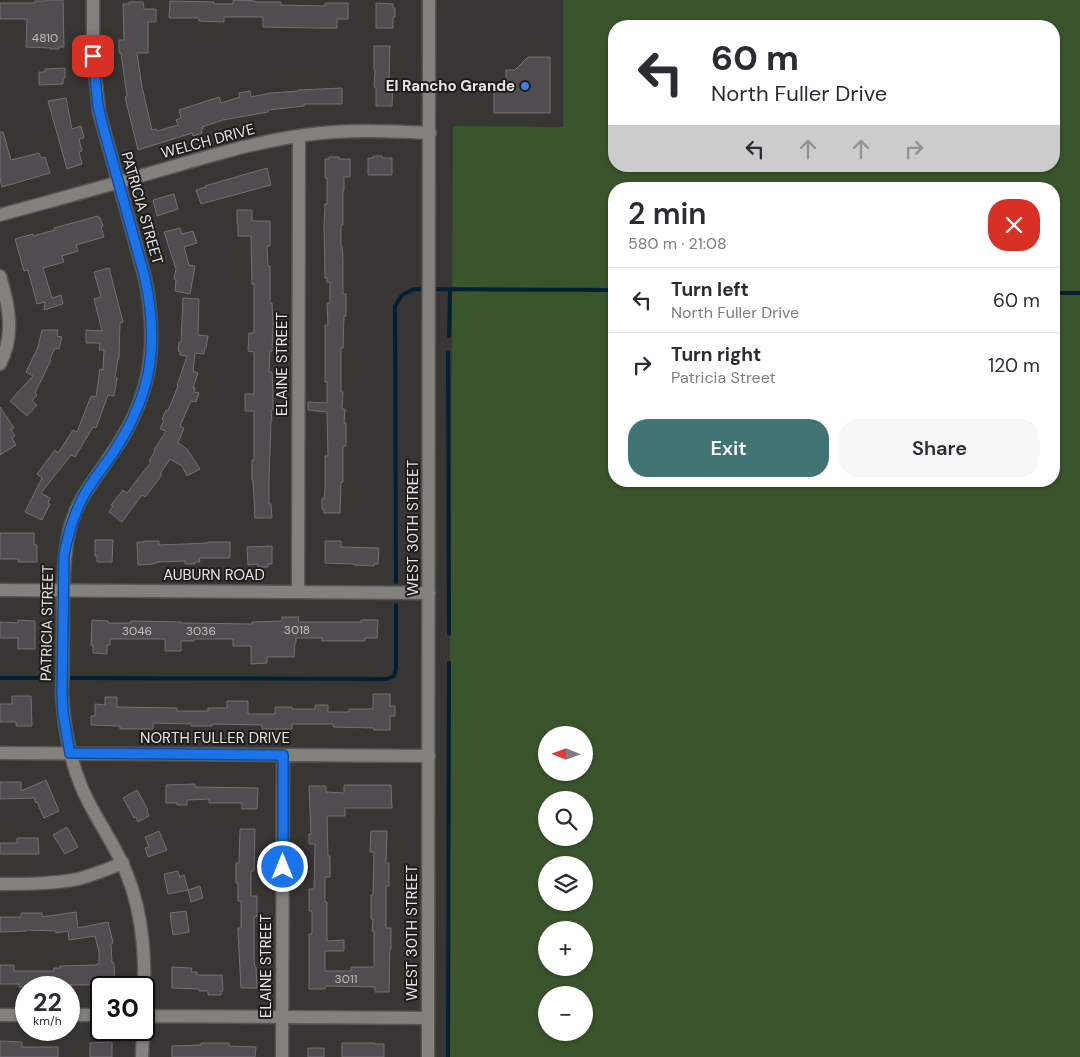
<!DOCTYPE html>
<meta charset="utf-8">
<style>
:root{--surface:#fff;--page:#f7f7f7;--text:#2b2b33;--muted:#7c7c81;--line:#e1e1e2;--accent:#407472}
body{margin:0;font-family:"DM Sans",sans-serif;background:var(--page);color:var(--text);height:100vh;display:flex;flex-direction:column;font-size:19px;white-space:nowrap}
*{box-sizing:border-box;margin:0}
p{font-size:16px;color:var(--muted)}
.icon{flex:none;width:28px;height:28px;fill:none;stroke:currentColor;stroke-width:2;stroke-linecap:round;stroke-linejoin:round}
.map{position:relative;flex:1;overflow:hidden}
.panel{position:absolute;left:608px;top:182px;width:452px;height:305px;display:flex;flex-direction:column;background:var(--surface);border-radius:20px;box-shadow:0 1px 4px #0004}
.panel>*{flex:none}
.hud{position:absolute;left:608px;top:20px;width:452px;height:152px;border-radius:20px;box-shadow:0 1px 4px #0004;background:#fff;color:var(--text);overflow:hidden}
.needle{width:32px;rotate:271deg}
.controls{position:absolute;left:538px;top:726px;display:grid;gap:10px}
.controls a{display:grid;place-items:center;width:55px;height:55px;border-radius:50%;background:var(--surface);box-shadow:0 1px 4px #0004;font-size:25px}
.speed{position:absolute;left:15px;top:976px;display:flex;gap:10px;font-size:25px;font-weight:700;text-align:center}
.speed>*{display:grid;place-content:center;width:65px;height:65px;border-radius:50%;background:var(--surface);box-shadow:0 1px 4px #0004;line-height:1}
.speed small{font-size:12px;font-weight:400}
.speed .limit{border:2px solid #111;border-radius:8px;background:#fff;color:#111}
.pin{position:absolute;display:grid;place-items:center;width:42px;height:42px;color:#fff;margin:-21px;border-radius:10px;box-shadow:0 2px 8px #0006}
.me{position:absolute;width:55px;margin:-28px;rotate:0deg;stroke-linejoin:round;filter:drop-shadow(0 0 4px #0008)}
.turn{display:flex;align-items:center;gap:18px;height:105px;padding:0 20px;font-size:22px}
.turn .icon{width:65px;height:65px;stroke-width:2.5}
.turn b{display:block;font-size:35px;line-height:42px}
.lanes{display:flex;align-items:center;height:48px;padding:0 20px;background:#0003;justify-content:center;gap:25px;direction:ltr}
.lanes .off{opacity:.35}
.round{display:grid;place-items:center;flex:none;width:52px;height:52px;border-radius:20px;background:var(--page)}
.headline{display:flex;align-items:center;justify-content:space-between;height:85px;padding:0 20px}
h1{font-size:30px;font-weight:600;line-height:38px}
.action{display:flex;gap:10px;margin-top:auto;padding:10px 20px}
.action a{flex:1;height:58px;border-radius:20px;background:var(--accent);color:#fff;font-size:20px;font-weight:600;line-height:58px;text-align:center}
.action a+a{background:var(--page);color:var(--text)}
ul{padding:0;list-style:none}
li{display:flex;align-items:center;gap:15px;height:65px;padding:0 20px;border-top:1px solid var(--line)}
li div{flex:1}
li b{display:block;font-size:19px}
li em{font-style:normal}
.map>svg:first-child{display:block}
</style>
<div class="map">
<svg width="1080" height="1057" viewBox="0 0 1080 1057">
<rect width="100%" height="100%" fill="#383632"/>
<path fill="#3a542b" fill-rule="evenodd" d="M 563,0 L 1080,0 L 1080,1057 L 448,1057 L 453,126 L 563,127 ZM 614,26 L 1054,26 L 1054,166 L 614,166 ZM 614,189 L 1054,189 L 1054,481 L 614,481 ZM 546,735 L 584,735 L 584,772 L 546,772 ZM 546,800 L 584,800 L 584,838 L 546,838 ZM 546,865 L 584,865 L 584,902 L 546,902 ZM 546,930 L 584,930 L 584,968 L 546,968 ZM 546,995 L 584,995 L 584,1032 L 546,1032 Z"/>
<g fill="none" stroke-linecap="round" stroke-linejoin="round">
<path stroke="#031f33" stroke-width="4" d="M 1054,293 L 1080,293
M 449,336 L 450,289
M 448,353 L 449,634
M 396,582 L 395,306 L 402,295 L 414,289 L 614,290
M 0,678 L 51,678
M 70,678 L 387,679 L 394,676 L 396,669 L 396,605
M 448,1057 L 449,663"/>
</g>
<path fill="#504d50" stroke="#736f73" d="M 47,0 L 63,0 L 64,47 L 59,47 L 59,49 L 50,49 L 50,48 L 26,47 L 27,19 L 0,19 L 0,3 L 35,3 L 35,1 L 47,1 Z
M 234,0 L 255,1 L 255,2 L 281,2 L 281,5 L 325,6 L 325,3 L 348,3 L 348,19 L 337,19 L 337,28 L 315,28 L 263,27 L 263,17 L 224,17 L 224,22 L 199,21 L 199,18 L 169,18 L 170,1 L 214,2 L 214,4 L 233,4 L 233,1 Z
M 129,2 L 143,2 L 144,9 L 156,9 L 156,22 L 148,22 L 148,53 L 137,53 L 142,87 L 152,130 L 156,129 L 157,131 L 178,125 L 176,120 L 181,118 L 179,110 L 219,97 L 221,103 L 240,97 L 239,93 L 250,91 L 251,97 L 271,93 L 298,91 L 298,90 L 342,88 L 342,104 L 304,104 L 304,106 L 268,110 L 268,112 L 223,120 L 202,127 L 203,129 L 201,130 L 202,133 L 193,136 L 192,133 L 138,150 L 125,97 L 127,96 L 121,53 L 119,53 L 119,40 L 124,40 L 123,4 L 129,4 Z
M 376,3 L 393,4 L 393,8 L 395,8 L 395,17 L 393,17 L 393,28 L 376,28 Z
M 374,46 L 390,46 L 389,82 L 393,82 L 392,106 L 376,106 L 376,87 L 374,87 L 375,70 L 374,70 Z
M 528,57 L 550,57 L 550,113 L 494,113 L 494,92 L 506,80 L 506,70 L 515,70 Z
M 65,68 L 65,78 L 63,78 L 63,84 L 39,85 L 39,72 L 45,72 L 45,69 Z
M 66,98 L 72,129 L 81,126 L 84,138 L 79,139 L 82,151 L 79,152 L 82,164 L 67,169 L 48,101 Z
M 0,132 L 3,132 L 11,160 L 39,153 L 41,158 L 45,157 L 50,173 L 2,187 L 0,179 Z
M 373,156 L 382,156 L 382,158 L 392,158 L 392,175 L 368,175 L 368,158 L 373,158 Z
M 329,157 L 339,157 L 339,159 L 350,159 L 350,177 L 344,177 L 344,191 L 343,190 L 343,225 L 341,225 L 341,246 L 342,246 L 343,260 L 343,294 L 346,294 L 346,316 L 344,316 L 343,348 L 341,348 L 341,392 L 343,392 L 342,409 L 345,409 L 344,423 L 346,423 L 346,446 L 343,446 L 343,482 L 341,482 L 340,513 L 324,513 L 324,509 L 322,509 L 322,499 L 324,499 L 325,488 L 325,456 L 328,456 L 327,412 L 308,410 L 308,402 L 327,403 L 327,382 L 325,382 L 325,325 L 328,325 L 327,303 L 330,303 L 330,282 L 327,282 L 327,278 L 325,278 L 324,226 L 325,204 L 327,204 L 327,178 L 325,178 L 325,159 L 329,159 Z
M 267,168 L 271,185 L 201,204 L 196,190 L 206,187 L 205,186 Z
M 174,194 L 178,209 L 157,216 L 153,200 Z
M 237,210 L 252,210 L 252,221 L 270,221 L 270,246 L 267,246 L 268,266 L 270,266 L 270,303 L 272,303 L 273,325 L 272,351 L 270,351 L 269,372 L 272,372 L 273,393 L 273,410 L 271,410 L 272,421 L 271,421 L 269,480 L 269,504 L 271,504 L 272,518 L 255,518 L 253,480 L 252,480 L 252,460 L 254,460 L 254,411 L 245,411 L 245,394 L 254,394 L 254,352 L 248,351 L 249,333 L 254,333 L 254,284 L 252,284 L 251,236 L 238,236 L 238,224 L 237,224 Z
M 98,216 L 98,218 L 100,218 L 103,226 L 101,227 L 104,237 L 76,245 L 78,251 L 62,256 L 64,262 L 43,268 L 52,298 L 61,295 L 63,304 L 44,310 L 45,302 L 37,304 L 28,270 L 24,271 L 15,239 L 33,234 L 33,236 L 55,230 L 54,228 Z
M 180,228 L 182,234 L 193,231 L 197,243 L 184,247 L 189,265 L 195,266 L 190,294 L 175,291 L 176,279 L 174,279 L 176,269 L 164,232 Z
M 109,268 L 123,322 L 120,323 L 119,359 L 118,359 L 115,377 L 117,378 L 114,396 L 108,395 L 96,428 L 93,427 L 75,457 L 71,455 L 41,493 L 50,498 L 48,503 L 50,504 L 42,520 L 25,512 L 42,478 L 37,474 L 55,450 L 58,453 L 73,430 L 77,432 L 91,396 L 96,397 L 100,369 L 103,370 L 104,350 L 99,350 L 100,343 L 86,343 L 86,330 L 102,331 L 94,299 L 101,297 L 94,272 Z
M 183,298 L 199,299 L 198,335 L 208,336 L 206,348 L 205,348 L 204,354 L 195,353 L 193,371 L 198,373 L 193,388 L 195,388 L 194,392 L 199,393 L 196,402 L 191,401 L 180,426 L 184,428 L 178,443 L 187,449 L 200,469 L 187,476 L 182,466 L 170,459 L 160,474 L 162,475 L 145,497 L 142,495 L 122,522 L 109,512 L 113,506 L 111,505 L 123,490 L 127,493 L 151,462 L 149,461 L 155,451 L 154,450 L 166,431 L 160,429 L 164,420 L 162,419 L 166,410 L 168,411 L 178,386 L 177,386 L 187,356 L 180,355 L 180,351 L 178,351 L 179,342 L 181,342 Z
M 42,330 L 58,330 L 57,336 L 62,337 L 59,349 L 55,348 L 50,359 L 51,360 L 35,393 L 37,395 L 32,401 L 37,405 L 27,416 L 10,401 L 33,376 L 26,372 L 38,347 Z
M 0,407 L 14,428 L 11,430 L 15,436 L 12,438 L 16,445 L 0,455 Z
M 0,533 L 34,533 L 34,545 L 37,545 L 37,562 L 18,562 L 19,559 L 0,559 Z
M 95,540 L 113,540 L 112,562 L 97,562 L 97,556 L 95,556 Z
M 144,541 L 159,541 L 159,545 L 208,543 L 208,542 L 230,542 L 230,558 L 199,558 L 200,562 L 195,562 L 195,564 L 185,564 L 185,561 L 159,562 L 155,563 L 154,564 L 138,565 L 137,542 L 144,542 Z
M 325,541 L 341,541 L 341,547 L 379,548 L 378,564 L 374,564 L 374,566 L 354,565 L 354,564 L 325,563 Z
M 272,546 L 272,564 L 268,564 L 268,567 L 258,567 L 257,564 L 248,565 L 247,547 Z
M 282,617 L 299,617 L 298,622 L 361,622 L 361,620 L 378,620 L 377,638 L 365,638 L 365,641 L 322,641 L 322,638 L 296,638 L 296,643 L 295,643 L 294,657 L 267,657 L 267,663 L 251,664 L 251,646 L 233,646 L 233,639 L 194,639 L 194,641 L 181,641 L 181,651 L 165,651 L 165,639 L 110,639 L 110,645 L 107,645 L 107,654 L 93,653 L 93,645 L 91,645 L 92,620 L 108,621 L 108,623 L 131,623 L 131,621 L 181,622 L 181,623 L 252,624 L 252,622 L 282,621 Z
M 18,620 L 35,621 L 35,649 L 18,649 L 18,638 L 0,638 L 0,622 L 18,623 Z
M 373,694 L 390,694 L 390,706 L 395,706 L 395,716 L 390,716 L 390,730 L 374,730 L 374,728 L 333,727 L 333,724 L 292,724 L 292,729 L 262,729 L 262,725 L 212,724 L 212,726 L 191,726 L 191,724 L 153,723 L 153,729 L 120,729 L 120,726 L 91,725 L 91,716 L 95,716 L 95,704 L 105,705 L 105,697 L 117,697 L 117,707 L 177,708 L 177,711 L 208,711 L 208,708 L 227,708 L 227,701 L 248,701 L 248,714 L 275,714 L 275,707 L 292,707 L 292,709 L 315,709 L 315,705 L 328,705 L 328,712 L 349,712 L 349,709 L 373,709 Z
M 12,696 L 31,696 L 32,726 L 16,726 L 16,722 L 0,722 L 0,704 L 12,704 Z
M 46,780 L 59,811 L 44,818 L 37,802 L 36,803 L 34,798 L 0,799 L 0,782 L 21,782 L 21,791 Z
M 195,784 L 195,787 L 258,788 L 257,809 L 242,809 L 242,803 L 209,803 L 209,799 L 187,800 L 187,805 L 177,805 L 177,803 L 166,803 L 166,785 Z
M 344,785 L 391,785 L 392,808 L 345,808 L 345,816 L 327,816 L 328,856 L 330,856 L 330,877 L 325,877 L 325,902 L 327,902 L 327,941 L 344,940 L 344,951 L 325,951 L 325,971 L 351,971 L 351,967 L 374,967 L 374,931 L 372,931 L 373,919 L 371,919 L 371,895 L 373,895 L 374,852 L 370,852 L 371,831 L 387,831 L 386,863 L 389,863 L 389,886 L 386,886 L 386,928 L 391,928 L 391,949 L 390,949 L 389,992 L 375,992 L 375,987 L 325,986 L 325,989 L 309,989 L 309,934 L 312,934 L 312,911 L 309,911 L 309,889 L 314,889 L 315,844 L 309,844 L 309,834 L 311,834 L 309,786 L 326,786 L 326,792 L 344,793 Z
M 137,790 L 148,810 L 147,811 L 149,816 L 138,822 L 136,817 L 134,818 L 123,798 Z
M 67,827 L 78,847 L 65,854 L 53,835 Z
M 240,829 L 255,829 L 254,871 L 251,871 L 251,896 L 257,896 L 257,917 L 254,917 L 254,960 L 255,967 L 256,967 L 257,988 L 241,988 L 238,932 L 238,928 L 241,928 L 241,901 L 238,901 L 238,883 L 236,883 L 236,863 L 239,863 Z
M 159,831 L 167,850 L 148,857 L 145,848 L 149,847 L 145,837 Z
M 17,838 L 38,838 L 39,854 L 0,854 L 0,843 L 17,843 Z
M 178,871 L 180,877 L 184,875 L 188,890 L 168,894 L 164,874 Z
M 200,886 L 203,898 L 191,902 L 188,890 Z
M 186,911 L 189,932 L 173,935 L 170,913 Z
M 76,912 L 78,928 L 108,922 L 113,943 L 111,944 L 112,963 L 114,963 L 115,987 L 100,988 L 100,985 L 42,985 L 42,987 L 19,987 L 19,984 L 0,984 L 0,965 L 14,965 L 14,971 L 54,971 L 54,968 L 60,968 L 60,966 L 97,965 L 97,964 L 99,964 L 99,952 L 95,936 L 69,940 L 68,931 L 56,933 L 55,931 L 26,930 L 26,931 L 0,932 L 0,917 L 21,917 L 21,913 L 42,913 L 42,917 Z
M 172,967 L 192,968 L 191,972 L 197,972 L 197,975 L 222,975 L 223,991 L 221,991 L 221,995 L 208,995 L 208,991 L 199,991 L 199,989 L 172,988 Z
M 0,1041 L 22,1042 L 22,1047 L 58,1047 L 58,1057 L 0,1057 Z
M 112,1042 L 112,1057 L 90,1057 L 90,1043 Z
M 201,1043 L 229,1043 L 229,1046 L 256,1047 L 255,1057 L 172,1057 L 172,1046 L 201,1045 Z
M 342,1043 L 375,1043 L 375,1044 L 384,1044 L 384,1057 L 342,1057 Z
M 308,1048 L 324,1048 L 324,1057 L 308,1057 Z"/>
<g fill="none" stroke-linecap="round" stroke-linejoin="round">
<defs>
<path id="minor" d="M 93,0 L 93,55 L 99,112 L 145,278 C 159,346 151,398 111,455 C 96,478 79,497 71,524 C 64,548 64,574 63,599 C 63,631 63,662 62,694 C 64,731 71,768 88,801 C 100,825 116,847 126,872 C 146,920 145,968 144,1019
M 0,215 C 51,201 103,187 154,172 C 204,158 253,142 305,135 C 346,129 388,131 430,133
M 0,276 C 9,306 15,335 0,364
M 0,590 L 429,593
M 298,592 L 299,136
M 0,753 L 429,756
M 0,884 C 26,884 52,884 78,879 C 93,875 108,869 123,863
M 0,1015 L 26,1015
M 69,1015 L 101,1015
M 144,1016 L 428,1018
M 142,1057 L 143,1030
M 282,1057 L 283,755"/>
<path id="tertiary" d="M 428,1057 L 429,0"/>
</defs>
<use href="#minor" stroke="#575553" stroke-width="15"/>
<use href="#tertiary" stroke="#575553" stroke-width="15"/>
<use href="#minor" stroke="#83817c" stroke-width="12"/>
<use href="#tertiary" stroke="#83817c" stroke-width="12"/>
</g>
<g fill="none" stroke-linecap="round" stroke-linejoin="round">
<defs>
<path id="route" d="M 93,56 L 98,106 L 102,123 L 145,278 C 159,345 152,393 115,450 C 108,461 100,471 93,481 C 77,503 69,528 64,555 L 62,694 L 63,713 L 69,748 L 70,753 L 283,755 L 283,867"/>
</defs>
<use href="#route" stroke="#114b97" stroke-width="12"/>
<use href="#route" stroke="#1a73e8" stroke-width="9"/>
</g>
<circle fill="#3f7fe0" stroke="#1e1d1c" stroke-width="2" cx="525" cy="86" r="5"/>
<g text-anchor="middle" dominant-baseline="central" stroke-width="4" stroke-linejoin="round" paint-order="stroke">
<g font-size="12" fill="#c2c0bf">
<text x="45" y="38">4810</text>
<text x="297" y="630">3018</text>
<text x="137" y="631">3046</text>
<text x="201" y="631">3036</text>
<text x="346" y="979">3011</text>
</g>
<g font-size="15" font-weight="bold" fill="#e8e6e4" stroke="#1e1d1c" text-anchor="end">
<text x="515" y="86">El Rancho Grande</text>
</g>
<g font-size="15" fill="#e8e6e4" stroke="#1e1d1c">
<text transform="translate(208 141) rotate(-15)">WELCH DRIVE</text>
<text transform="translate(142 208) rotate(74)">PATRICIA STREET</text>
<text transform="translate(282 364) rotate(-90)">ELAINE STREET</text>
<text transform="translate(413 528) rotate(-90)">WEST 30TH STREET</text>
<text x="214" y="575">AUBURN ROAD</text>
<text transform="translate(47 623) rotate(-89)">PATRICIA STREET</text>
<text x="215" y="738">NORTH FULLER DRIVE</text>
<text transform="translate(412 933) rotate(-90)">WEST 30TH STREET</text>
<text transform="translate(266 966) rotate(-90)">ELAINE STREET</text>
</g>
</g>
</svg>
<div class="controls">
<a><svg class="needle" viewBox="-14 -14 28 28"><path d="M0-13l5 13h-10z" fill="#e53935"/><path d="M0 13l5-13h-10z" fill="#7c7c81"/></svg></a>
<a><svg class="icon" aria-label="search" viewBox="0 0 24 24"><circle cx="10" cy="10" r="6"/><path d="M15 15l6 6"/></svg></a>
<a><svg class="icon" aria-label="layers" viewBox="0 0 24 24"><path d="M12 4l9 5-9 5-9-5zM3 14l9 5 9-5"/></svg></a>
<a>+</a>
<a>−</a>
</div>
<div class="speed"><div>22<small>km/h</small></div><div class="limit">30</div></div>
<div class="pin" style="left:93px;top:56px;background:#d93025"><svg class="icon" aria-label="arrive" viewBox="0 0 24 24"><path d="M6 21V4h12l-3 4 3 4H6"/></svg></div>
<svg class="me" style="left:283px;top:867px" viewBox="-20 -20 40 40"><circle r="17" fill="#1a73e8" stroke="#fff" stroke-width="3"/><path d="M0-11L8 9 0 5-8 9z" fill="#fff"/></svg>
<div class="hud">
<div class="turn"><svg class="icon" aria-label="left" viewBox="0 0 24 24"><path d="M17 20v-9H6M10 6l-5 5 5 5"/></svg><div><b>60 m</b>North Fuller Drive</div></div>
<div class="lanes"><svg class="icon" aria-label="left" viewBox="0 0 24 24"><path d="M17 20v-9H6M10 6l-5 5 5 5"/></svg><svg class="icon off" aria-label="ahead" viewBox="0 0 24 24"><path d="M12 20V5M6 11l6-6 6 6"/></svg><svg class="icon off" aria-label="ahead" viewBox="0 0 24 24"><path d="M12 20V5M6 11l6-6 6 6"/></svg><svg class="icon off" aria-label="right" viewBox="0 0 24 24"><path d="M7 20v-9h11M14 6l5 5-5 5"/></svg></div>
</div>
<section class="panel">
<div class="headline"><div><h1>2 min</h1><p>580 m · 21:08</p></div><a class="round" style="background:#d93025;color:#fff"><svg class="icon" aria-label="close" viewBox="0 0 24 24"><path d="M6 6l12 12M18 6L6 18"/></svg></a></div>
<ul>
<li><svg class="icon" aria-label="left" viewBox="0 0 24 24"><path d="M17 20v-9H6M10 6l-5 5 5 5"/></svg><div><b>Turn left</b><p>North Fuller Drive</p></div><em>60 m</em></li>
<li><svg class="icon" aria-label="right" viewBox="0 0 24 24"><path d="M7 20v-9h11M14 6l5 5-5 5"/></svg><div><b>Turn right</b><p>Patricia Street</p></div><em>120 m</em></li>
</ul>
<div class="action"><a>Exit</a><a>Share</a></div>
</section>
</div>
